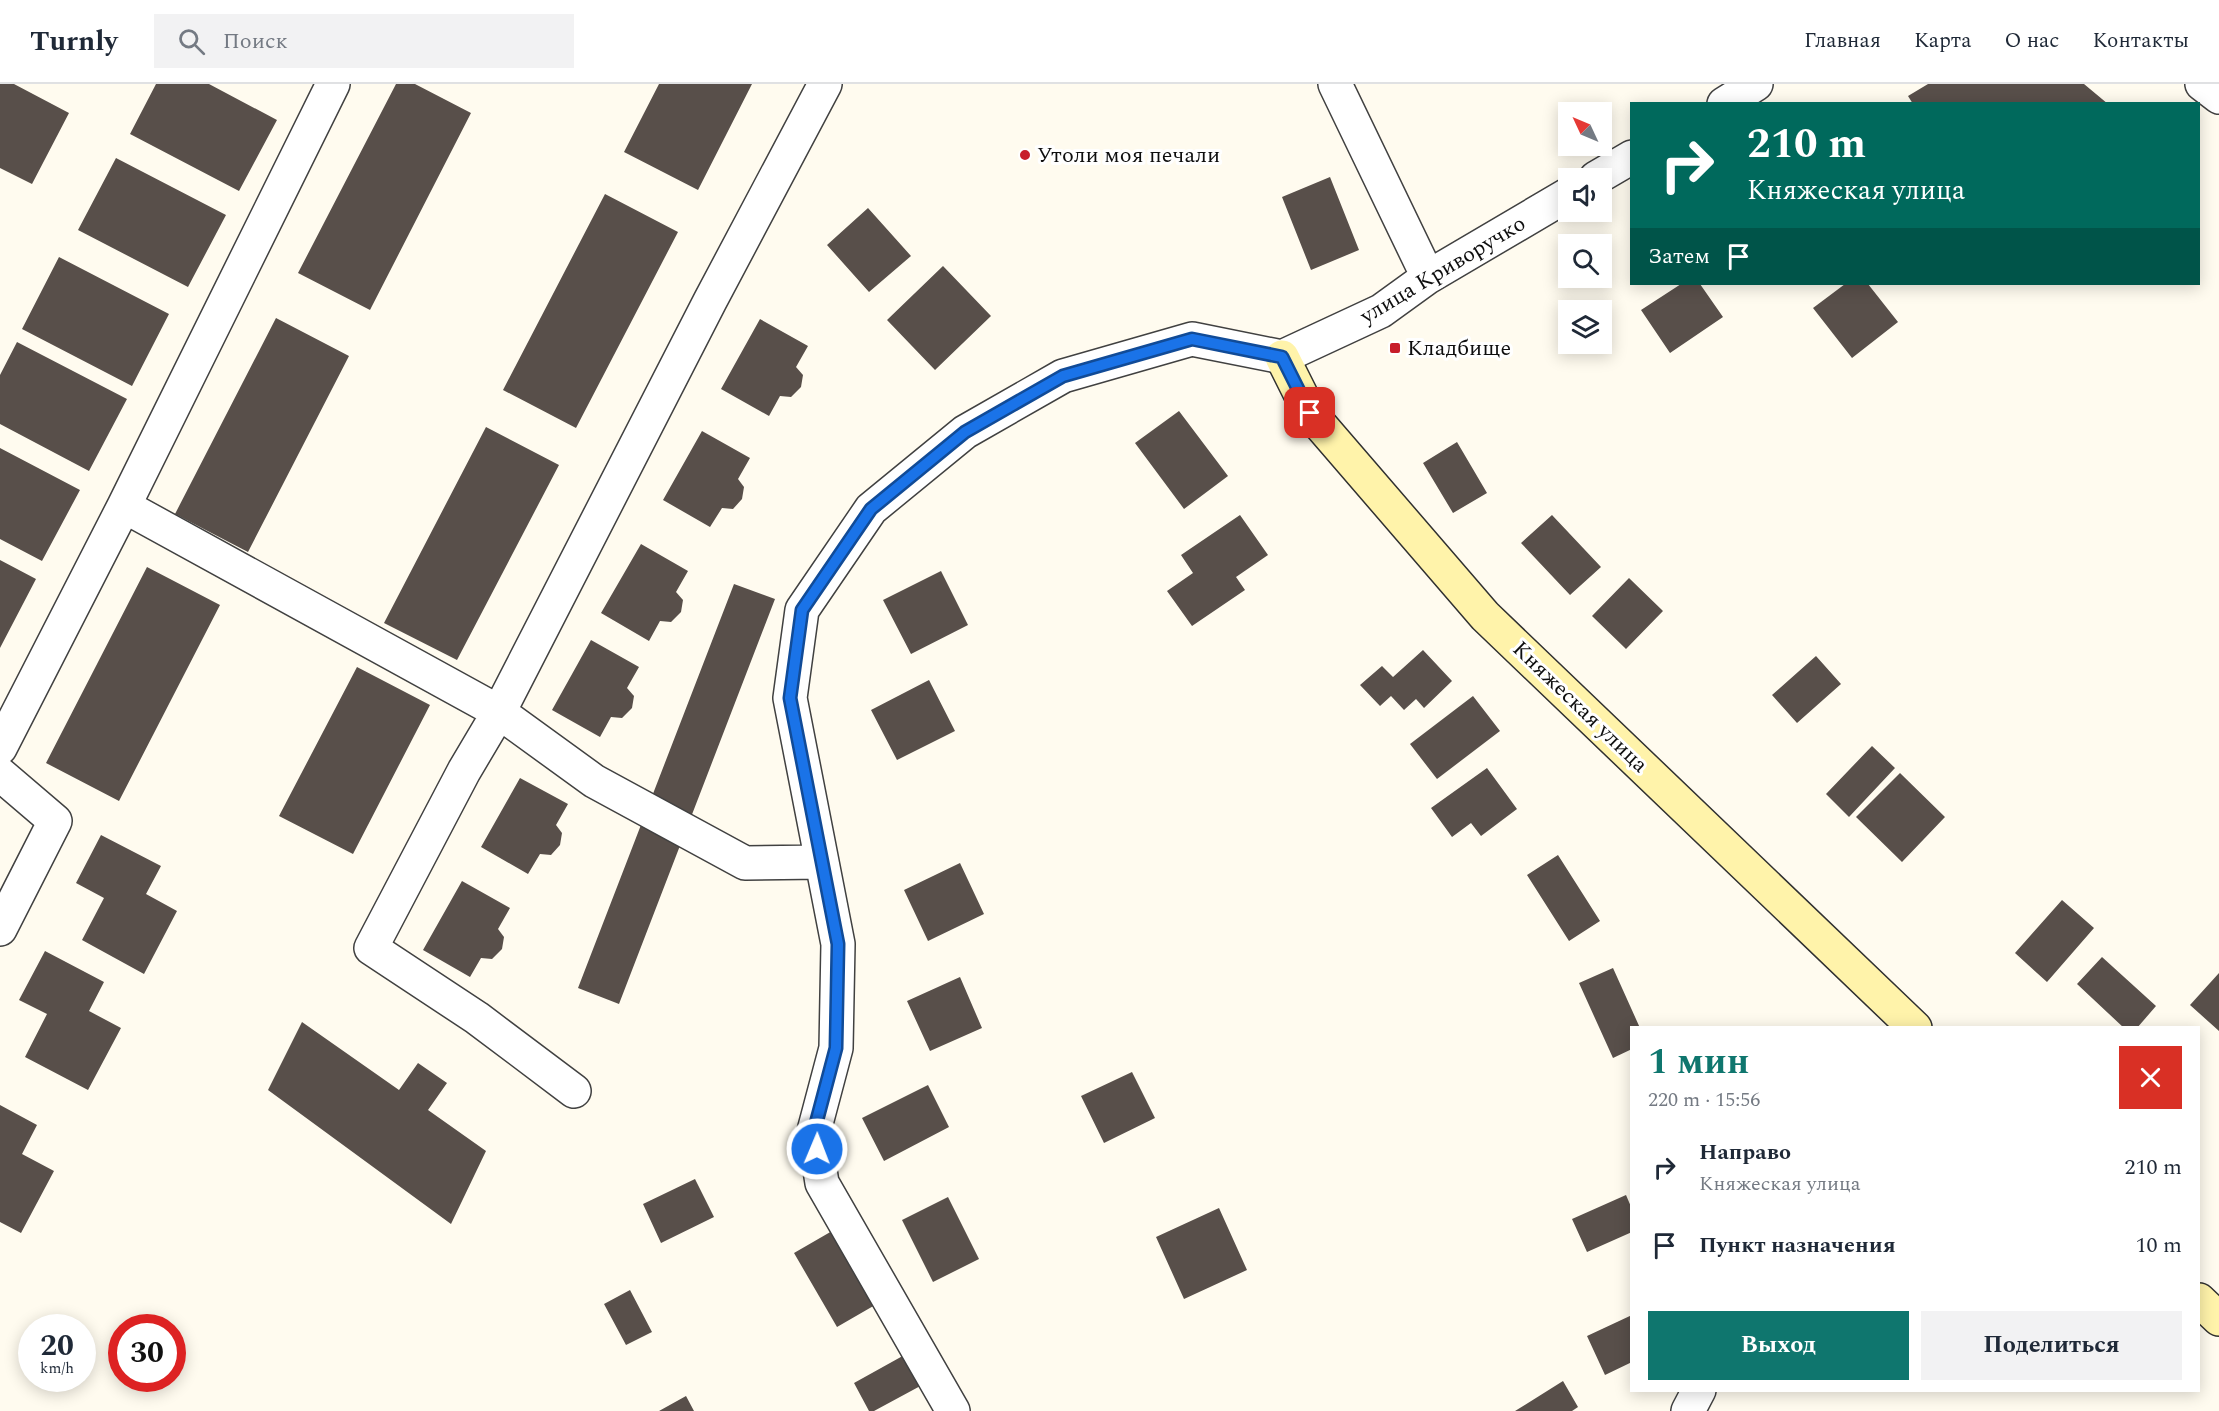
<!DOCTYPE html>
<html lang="ru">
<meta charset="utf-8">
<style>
:root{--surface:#fff;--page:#f2f2f3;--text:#1f2937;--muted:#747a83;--line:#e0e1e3;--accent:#0f766e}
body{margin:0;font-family:Spectral,serif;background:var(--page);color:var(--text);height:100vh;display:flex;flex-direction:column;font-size:22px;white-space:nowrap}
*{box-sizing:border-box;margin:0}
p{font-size:20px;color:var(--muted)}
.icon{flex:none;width:33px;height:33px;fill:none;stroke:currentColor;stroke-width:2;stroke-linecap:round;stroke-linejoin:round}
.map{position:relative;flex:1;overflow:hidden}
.details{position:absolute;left:1630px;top:942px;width:570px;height:366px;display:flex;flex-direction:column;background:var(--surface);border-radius:0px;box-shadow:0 3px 15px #0003}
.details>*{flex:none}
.guide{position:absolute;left:1630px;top:18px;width:570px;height:183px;border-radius:0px;box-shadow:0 3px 15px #0003;background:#00695c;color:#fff;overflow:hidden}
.needle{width:39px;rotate:314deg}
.fabs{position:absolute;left:1558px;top:18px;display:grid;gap:12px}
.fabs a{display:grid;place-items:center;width:54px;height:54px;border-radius:0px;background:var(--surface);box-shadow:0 3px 15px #0003;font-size:30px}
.speed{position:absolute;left:18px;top:1230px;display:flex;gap:12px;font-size:30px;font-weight:700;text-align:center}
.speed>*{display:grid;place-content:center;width:78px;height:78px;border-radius:50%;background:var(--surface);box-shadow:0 3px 15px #0003;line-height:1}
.speed small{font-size:15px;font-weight:400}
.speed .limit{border:9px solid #d22;background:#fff;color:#111}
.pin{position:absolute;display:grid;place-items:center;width:51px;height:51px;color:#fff;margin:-26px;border-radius:12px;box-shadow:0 3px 9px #0006}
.me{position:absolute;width:66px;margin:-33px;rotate:1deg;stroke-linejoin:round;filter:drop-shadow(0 0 4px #0008)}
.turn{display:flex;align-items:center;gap:21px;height:126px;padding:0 18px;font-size:27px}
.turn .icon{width:78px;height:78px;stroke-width:2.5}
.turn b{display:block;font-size:42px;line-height:51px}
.then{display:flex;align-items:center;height:57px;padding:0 18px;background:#0003;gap:12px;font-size:22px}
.round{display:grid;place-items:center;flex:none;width:63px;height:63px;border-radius:0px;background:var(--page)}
.head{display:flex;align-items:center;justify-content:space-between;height:102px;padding:0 18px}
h1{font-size:36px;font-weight:700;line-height:45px;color:var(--accent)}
.cta{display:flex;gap:12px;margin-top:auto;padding:12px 18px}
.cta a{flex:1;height:69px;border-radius:0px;background:var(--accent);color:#fff;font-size:24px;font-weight:700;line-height:69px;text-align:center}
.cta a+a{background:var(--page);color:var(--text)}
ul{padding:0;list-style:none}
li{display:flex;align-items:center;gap:18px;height:78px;padding:0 18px}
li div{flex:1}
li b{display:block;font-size:22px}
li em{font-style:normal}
header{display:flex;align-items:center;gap:36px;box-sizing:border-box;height:84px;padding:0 30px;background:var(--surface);border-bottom:2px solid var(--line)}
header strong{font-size:28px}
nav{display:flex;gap:33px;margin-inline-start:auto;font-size:21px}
.search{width:420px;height:54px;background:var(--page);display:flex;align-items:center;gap:15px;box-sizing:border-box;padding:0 21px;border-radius:0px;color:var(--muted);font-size:22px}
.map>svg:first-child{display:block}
</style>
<header>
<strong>Turnly</strong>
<div class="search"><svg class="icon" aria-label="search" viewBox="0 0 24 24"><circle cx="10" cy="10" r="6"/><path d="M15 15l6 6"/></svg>Поиск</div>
<nav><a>Главная</a><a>Карта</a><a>О нас</a><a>Контакты</a></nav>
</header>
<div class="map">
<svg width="2219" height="1327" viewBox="0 0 2219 1327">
<rect width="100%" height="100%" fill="#fffbef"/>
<path fill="#584f4a" d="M 0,0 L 14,0 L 69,29 L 32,100 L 0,84 Z
M 156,0 L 209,0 L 277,36 L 239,107 L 130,50 Z
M 396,0 L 415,0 L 471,29 L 370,226 L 298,189 Z
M 659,0 L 752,0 L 698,106 L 624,68 Z
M 1928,0 L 2084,0 L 2108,20 L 1913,20 L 1908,12 Z
M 116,74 L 226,131 L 188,203 L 78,146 Z
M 1330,93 L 1359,166 L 1311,186 L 1282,113 Z
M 605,110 L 678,148 L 576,344 L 503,306 Z
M 868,124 L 911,172 L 869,208 L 827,161 Z
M 59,173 L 169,230 L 132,302 L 22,245 Z
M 943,182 L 991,232 L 935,286 L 887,236 Z
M 1681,200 L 1700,200 L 1723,233 L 1670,269 L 1641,226 Z
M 1845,200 L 1868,200 L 1898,238 L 1852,274 L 1813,224 Z
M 276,234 L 349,272 L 248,468 L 175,430 Z
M 760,235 L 808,262 L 796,283 L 803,291 L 801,303 L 791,313 L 780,312 L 769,332 L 721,305 Z
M 17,258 L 127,315 L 89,387 L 0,340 L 0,291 Z
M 1179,327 L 1228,392 L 1184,425 L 1135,359 Z
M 486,343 L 559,381 L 457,576 L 384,539 Z
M 702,347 L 750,374 L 738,395 L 744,403 L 742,415 L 733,425 L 722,424 L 710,443 L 663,416 Z
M 1457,358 L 1487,409 L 1453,429 L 1423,379 Z
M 0,364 L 80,406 L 42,477 L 0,455 Z
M 1240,431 L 1268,471 L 1236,493 L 1245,506 L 1192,542 L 1167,507 L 1193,489 L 1181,471 Z
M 1552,431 L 1601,483 L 1570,511 L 1521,459 Z
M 641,460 L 688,487 L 676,508 L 683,516 L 681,528 L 671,538 L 660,537 L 649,557 L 601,529 Z
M 0,476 L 36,495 L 0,564 Z
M 147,483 L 220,521 L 119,717 L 46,679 Z
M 941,487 L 968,541 L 911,570 L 883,516 Z
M 1629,494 L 1663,527 L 1626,565 L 1592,532 Z
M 734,500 L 775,515 L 619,920 L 578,904 Z
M 591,556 L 639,583 L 627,604 L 634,612 L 632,624 L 622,634 L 611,633 L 600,653 L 552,626 Z
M 1423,566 L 1452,597 L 1424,624 L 1416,615 L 1404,626 L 1391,612 L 1380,622 L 1360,601 L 1382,582 L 1393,593 Z
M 1816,572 L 1841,600 L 1797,639 L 1772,611 Z
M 357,583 L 430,621 L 353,770 L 279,732 Z
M 929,596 L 955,647 L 897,676 L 871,626 Z
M 1473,612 L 1500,647 L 1437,695 L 1410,660 Z
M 1872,662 L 1895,684 L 1849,733 L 1826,710 Z
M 1487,684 L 1517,725 L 1481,752 L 1471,739 L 1452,753 L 1431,724 Z
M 1900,689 L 1945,733 L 1902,778 L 1856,733 Z
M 520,694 L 568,720 L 556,741 L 562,749 L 560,761 L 551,771 L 540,770 L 528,790 L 481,763 Z
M 101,751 L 161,782 L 146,810 L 177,827 L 144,890 L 82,856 L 104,814 L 76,799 Z
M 1558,771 L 1600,837 L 1569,857 L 1527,791 Z
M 960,779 L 984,830 L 928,857 L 904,806 Z
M 462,797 L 510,824 L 498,845 L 504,853 L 502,865 L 492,875 L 481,874 L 470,893 L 423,866 Z
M 2062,816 L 2094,844 L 2047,898 L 2015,869 Z
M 45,867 L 104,898 L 89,927 L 121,944 L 88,1006 L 25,973 L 47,930 L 19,916 Z
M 2102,873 L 2156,922 L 2137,944 L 2124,944 L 2077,900 Z
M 1613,884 L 1640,944 L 1632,944 L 1632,965 L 1613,974 L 1579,899 Z
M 2219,889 L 2219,947 L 2190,921 Z
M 960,893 L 982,944 L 930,967 L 907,917 Z
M 302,938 L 399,1006 L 418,979 L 447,999 L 428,1026 L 486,1067 L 451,1140 L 268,1006 Z
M 1132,988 L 1155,1034 L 1104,1059 L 1081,1012 Z
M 928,1001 L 949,1043 L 884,1077 L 862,1034 Z
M 0,1021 L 37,1041 L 22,1070 L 54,1087 L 21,1149 L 0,1138 Z
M 695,1095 L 714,1133 L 661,1159 L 643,1120 Z
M 1626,1111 L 1632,1125 L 1632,1148 L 1587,1168 L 1572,1135 Z
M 948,1113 L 979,1175 L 933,1198 L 902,1136 Z
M 1219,1124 L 1247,1186 L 1184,1215 L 1156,1153 Z
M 839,1143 L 882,1217 L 837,1243 L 794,1169 Z
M 630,1206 L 652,1248 L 626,1261 L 604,1220 Z
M 1632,1231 L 1632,1278 L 1605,1291 L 1587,1252 Z
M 908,1269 L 924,1300 L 874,1327 L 869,1327 L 854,1299 Z
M 1563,1297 L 1578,1323 L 1572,1327 L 1515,1327 Z
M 686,1312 L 694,1327 L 659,1327 Z"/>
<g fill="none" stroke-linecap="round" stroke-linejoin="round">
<defs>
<path id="street" d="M 1335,0 L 1428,193
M 2202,0 L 2219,13
M 1724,20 L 1756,0
M 1596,94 L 1632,73
M 124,422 L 499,628 L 594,697 L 745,779 L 822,778
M 0,664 L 124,422 L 333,0
M 0,690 L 55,737 L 0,845
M 574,1007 L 477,934 L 371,864 L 464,687 L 499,628 L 710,217 L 825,0
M 953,1327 L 822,1099 L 814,1047 L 836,964 L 838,860 L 790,614 L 802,526 L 871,425 L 965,348 L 1063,292 L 1192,255 L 1282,273 L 1381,227 L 1428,193 L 1569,110
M 1688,1327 L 1699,1306"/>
<path id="secondary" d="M 1282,273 L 1310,329 L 1485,532 L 1915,944
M 2199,1216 L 2219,1235"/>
</defs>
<use href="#street" stroke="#414141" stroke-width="36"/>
<use href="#secondary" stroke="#303030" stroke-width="36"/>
<use href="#street" stroke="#fff" stroke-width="33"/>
<use href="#secondary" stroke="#fff3aa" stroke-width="33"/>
</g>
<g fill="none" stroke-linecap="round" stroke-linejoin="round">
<defs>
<path id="route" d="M 817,1065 L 814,1047 L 836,964 L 838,860 L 790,614 L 802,526 L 871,425 L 965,348 L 1063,292 L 1192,255 L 1282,273 L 1310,329"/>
</defs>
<use href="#route" stroke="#114b97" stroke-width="15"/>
<use href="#route" stroke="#1a73e8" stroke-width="10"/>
</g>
<g fill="#c71d2a" stroke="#fff" stroke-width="2">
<circle cx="1025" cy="71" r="6"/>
<rect x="1389" y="258" width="12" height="12" rx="3"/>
</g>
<g text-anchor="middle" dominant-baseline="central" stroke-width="6" stroke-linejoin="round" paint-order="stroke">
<g font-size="22" fill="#0e0e0e" stroke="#fff" text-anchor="start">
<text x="1037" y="71">Утоли моя печали</text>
<text x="1407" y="264">Кладбище</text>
</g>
<g font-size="22" fill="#0e0e0e" stroke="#fff">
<text transform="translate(1443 186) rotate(-31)">улица Криворучко</text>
<text transform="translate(1580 623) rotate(44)">Княжеская улица</text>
</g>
</g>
</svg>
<div class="fabs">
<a><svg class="needle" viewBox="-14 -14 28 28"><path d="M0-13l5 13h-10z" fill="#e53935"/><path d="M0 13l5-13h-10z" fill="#747a83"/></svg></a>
<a><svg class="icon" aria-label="sound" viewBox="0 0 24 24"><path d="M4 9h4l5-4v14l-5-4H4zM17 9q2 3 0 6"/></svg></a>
<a><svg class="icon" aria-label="search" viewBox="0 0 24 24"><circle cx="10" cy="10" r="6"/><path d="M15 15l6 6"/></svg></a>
<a><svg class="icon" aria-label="layers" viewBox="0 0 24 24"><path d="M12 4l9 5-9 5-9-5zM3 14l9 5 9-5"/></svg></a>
</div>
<div class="speed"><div>20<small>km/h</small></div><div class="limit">30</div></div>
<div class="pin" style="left:1310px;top:329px;background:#d93025"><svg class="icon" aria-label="arrive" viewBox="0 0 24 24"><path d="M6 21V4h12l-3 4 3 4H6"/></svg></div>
<svg class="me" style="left:817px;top:1065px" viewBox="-20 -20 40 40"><circle r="17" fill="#1a73e8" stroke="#fff" stroke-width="3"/><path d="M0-11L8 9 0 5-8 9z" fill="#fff"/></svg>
<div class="guide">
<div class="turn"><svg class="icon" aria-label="right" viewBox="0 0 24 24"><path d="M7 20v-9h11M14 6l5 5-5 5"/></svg><div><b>210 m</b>Княжеская улица</div></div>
<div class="then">Затем<svg class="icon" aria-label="arrive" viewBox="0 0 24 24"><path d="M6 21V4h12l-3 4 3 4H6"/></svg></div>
</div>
<section class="details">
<div class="head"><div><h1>1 мин</h1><p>220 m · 15:56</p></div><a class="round" style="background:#d93025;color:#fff"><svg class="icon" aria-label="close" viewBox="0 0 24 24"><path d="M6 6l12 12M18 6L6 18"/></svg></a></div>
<ul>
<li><svg class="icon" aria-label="right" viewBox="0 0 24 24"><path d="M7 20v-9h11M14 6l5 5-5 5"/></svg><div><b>Направо</b><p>Княжеская улица</p></div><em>210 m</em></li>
<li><svg class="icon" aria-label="arrive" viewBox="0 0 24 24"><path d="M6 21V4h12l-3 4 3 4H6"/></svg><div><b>Пункт назначения</b></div><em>10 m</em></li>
</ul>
<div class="cta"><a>Выход</a><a>Поделиться</a></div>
</section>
</div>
